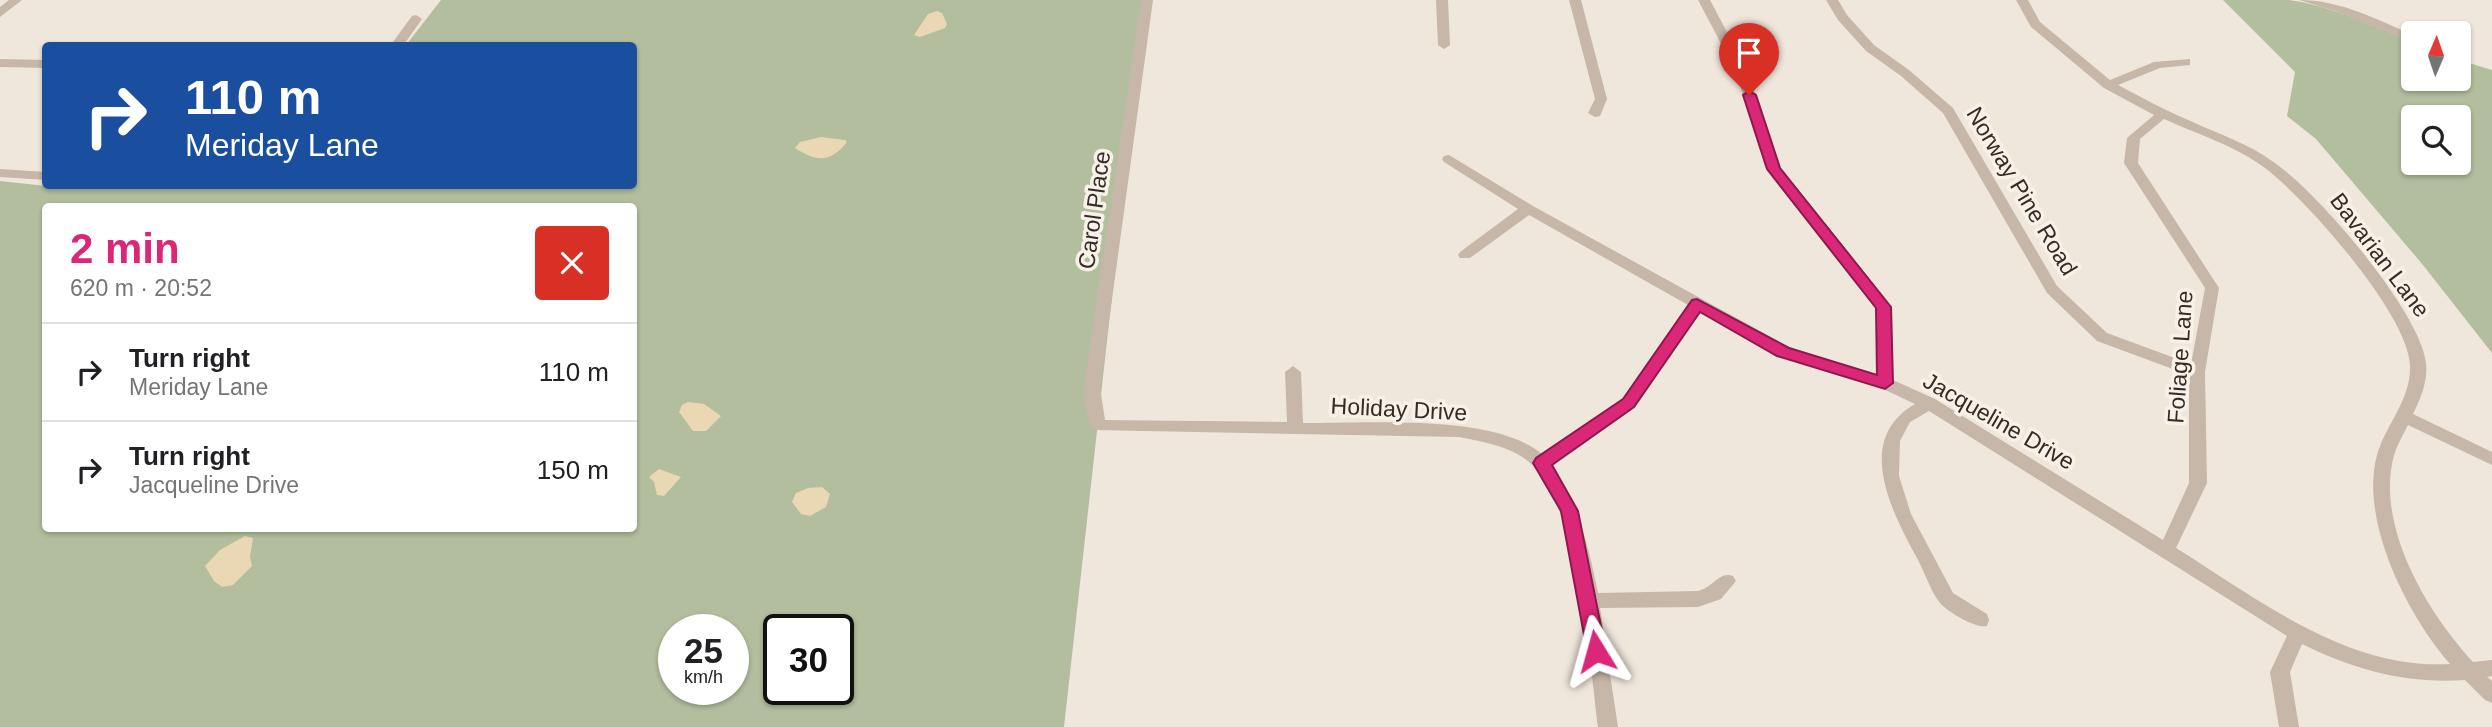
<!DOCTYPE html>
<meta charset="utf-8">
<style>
:root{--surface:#fff;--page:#f2f2f2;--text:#202124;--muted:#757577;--line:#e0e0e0;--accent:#db2777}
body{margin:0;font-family:Helvetica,sans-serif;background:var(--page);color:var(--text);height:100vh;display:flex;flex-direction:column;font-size:26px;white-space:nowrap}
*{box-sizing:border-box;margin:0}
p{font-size:23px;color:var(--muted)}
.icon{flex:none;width:38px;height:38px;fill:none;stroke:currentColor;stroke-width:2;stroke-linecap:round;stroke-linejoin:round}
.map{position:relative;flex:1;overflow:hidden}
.drawer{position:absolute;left:42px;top:203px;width:595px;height:329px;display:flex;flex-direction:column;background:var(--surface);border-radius:7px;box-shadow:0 2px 5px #0004}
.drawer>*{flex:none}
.guide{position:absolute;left:42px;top:42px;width:595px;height:147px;border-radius:7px;box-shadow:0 2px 5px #0004;background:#1a4fa0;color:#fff;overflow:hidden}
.needle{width:46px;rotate:2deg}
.fabs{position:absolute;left:2401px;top:21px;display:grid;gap:14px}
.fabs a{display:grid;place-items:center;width:70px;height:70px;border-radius:7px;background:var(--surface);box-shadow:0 2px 5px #0004;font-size:35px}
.speed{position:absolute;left:658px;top:614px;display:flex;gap:14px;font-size:35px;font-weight:700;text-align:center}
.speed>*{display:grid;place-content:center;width:91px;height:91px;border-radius:50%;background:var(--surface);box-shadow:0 2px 5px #0004;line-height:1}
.speed small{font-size:18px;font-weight:400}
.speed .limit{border:4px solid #111;border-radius:10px;background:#fff;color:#111}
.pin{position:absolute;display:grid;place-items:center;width:60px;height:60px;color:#fff;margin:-72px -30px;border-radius:50% 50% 50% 0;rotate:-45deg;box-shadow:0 0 7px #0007}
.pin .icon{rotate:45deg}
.me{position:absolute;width:77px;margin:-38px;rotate:352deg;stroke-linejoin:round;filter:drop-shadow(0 0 5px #0008)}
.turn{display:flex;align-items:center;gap:24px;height:147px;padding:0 28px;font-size:32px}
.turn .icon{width:91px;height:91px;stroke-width:2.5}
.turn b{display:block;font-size:49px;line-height:60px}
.round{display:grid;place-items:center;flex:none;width:74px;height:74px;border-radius:7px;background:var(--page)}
.head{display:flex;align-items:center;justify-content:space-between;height:119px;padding:0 28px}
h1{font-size:42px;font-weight:600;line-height:52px;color:var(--accent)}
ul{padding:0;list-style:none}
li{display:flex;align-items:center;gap:21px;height:98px;padding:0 28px;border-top:2px solid var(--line)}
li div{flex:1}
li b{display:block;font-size:26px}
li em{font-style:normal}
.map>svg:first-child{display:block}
</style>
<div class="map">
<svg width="2492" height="727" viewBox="0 0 2492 727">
<rect width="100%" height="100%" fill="#f0e7dc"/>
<path fill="#b2be9d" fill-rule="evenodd" d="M 441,0 L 1145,0 L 1064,727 L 0,727 L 0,181 L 46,186 L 156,188 L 634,186 L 634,46 L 406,45 ZM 46,206 L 634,206 L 634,528 L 46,528 ZM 674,630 L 733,630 L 733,690 L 674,690 ZM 779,630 L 838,630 L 838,690 L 779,690 Z
M 2223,0 C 2244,0 2267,0 2289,0 C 2332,6 2373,26 2413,43 L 2413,79 L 2459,79 L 2459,60 L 2492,70 L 2492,353 L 2423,265 L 2316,139 L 2287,116 L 2295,72 ZM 2413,117 L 2459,117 L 2459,163 L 2413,163 Z"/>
<path fill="#ead8b4" d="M 937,11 L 942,13 L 947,24 L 945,28 L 920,37 L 914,35 L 928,14 Z
M 821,137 L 845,140 L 847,142 C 831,163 816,162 795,148 L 800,142 Z
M 688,402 L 704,404 L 721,416 L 706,431 L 693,431 L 679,412 L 682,405 Z
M 659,469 L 681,477 L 664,496 L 657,495 L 654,482 L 649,477 Z
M 822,487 L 830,494 L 826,507 L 810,516 L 801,514 L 792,502 L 796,493 L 808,488 Z
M 245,536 L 253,538 L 250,557 L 252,566 L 233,585 L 222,587 L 214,581 L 205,566 L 220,550 Z"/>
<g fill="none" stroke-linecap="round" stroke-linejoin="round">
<path fill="#c7b7a8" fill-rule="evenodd" d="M 9,0 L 22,0 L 0,17 L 0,7 Z
M 1141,0 L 1153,0 L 1100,387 L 1105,420 L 1287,422 L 1285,372 L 1293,366 L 1301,372 L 1303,423 C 1367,424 1492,413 1542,454 L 1623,399 L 1688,305 L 1529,215 L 1470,258 L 1460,258 L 1458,255 L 1460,252 L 1518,209 L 1444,162 L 1442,159 L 1444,156 L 1449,155 L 1533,206 L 1789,347 L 1877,375 L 1876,308 L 1767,169 L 1735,70 L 1698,0 L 1710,0 L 1747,70 L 1781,168 L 1892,307 L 1893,380 L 1935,399 L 2163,540 L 2189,483 L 2189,375 L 2097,341 L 2047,293 L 1943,113 L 1901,76 L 1866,51 L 1838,20 L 1826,0 L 1838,0 L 1847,15 L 1874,45 L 1909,70 L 1953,108 L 2057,286 L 2107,333 L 2191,364 L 2205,288 L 2124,163 L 2127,138 L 2154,115 L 2104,88 L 2031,27 L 2016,0 L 2028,0 L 2040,22 L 2110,80 L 2154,62 L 2190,59 L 2190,65 L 2160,68 L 2118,85 C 2144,99 2169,112 2195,123 C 2221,135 2249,144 2272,161 C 2316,190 2420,311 2426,363 C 2428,381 2421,398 2413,414 L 2492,452 L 2492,465 L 2408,425 C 2403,435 2397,445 2394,455 C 2375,526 2427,612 2473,662 L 2492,660 L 2492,676 L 2487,677 L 2492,681 L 2492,703 L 2485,700 L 2465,680 C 2406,684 2355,670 2302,644 L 2290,672 L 2299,727 L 2279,727 L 2270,672 L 2287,636 L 1929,411 L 1910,422 L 1900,441 L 1899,476 L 1911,514 L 1953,593 L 1987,614 L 1989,620 L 1987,626 C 1976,629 1948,612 1940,603 C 1931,592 1925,573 1918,560 C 1892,512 1853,440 1915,404 L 1879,387 L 1777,355 L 1700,311 L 1635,407 L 1552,465 C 1578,503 1589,548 1598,593 L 1698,591 C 1714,587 1719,571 1733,576 L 1736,581 L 1721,599 L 1698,607 L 1600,608 L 1618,727 L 1598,727 C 1590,663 1579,504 1529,462 C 1510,446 1483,442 1459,437 L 1093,430 L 1085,406 L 1084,387 ZM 2164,119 C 2197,134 2236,146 2265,168 C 2306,199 2409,315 2410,366 C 2411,400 2386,424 2377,455 C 2359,521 2408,616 2450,664 C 2347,670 2260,600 2176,548 L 2207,483 L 2205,372 L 2219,288 L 2138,163 L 2140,139 Z
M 1436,0 L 1448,0 L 1450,45 L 1444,49 L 1438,45 Z
M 1569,0 L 1581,0 L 1607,99 L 1600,116 L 1595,117 L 1588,113 L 1595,99 Z
M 2299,0 C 2340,0 2376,19 2413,35 L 2413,43 L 2335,11 Z
M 416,15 L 422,19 L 403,46 L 390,46 L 412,16 Z
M 0,59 L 46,60 L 46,68 L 0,67 Z
M 0,169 L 46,172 L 46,180 L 0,177 Z"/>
</g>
<path fill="#db2777" stroke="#8e194d" stroke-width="2" d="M 1749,91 L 1756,95 L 1780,168 L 1891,307 L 1893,383 L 1885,389 L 1777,356 L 1700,312 L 1634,407 L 1552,465 L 1578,511 L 1606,651 L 1603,657 L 1596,659 L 1589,657 L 1587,651 L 1561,511 L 1533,463 L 1536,458 L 1623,399 L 1692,300 L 1697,299 L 1789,348 L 1877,375 L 1876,308 L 1767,169 L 1743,95 Z"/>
<g text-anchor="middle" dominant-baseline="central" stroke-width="7" stroke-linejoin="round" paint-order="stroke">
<g font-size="23" fill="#352c28" stroke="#f8f1e8">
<text transform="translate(2022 191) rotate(59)">Norway Pine Road</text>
<text transform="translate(1094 210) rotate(-82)">Carol Place</text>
<text transform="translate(2380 255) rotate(53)">Bavarian Lane</text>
<text transform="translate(2180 357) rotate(-86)">Foliage Lane</text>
<text transform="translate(1399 409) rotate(3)">Holiday Drive</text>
<text transform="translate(1999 421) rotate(30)">Jacqueline Drive</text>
</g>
</g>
</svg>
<div class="fabs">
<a><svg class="needle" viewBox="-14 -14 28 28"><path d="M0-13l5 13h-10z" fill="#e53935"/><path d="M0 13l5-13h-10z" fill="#757577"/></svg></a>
<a><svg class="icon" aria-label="search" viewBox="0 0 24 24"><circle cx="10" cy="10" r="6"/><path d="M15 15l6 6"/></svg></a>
</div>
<div class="speed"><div>25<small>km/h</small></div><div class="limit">30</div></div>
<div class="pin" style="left:1749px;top:95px;background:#d93025"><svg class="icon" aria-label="arrive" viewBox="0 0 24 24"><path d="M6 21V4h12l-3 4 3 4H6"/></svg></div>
<svg class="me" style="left:1596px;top:651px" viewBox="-20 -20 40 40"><path d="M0-17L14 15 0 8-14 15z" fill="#db2777" stroke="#fff" stroke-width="4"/></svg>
<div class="guide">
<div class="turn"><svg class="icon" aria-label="right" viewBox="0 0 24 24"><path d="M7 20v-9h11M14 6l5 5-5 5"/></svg><div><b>110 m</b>Meriday Lane</div></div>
</div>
<section class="drawer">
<div class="head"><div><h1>2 min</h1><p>620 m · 20:52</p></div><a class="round" style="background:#d93025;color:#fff"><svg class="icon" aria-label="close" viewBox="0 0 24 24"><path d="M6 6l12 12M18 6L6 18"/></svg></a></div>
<ul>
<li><svg class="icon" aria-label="right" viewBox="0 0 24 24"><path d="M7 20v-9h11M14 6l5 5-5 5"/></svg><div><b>Turn right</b><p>Meriday Lane</p></div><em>110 m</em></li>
<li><svg class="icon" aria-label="right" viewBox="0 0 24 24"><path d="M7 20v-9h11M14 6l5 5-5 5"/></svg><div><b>Turn right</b><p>Jacqueline Drive</p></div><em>150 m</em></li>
</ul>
</section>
</div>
